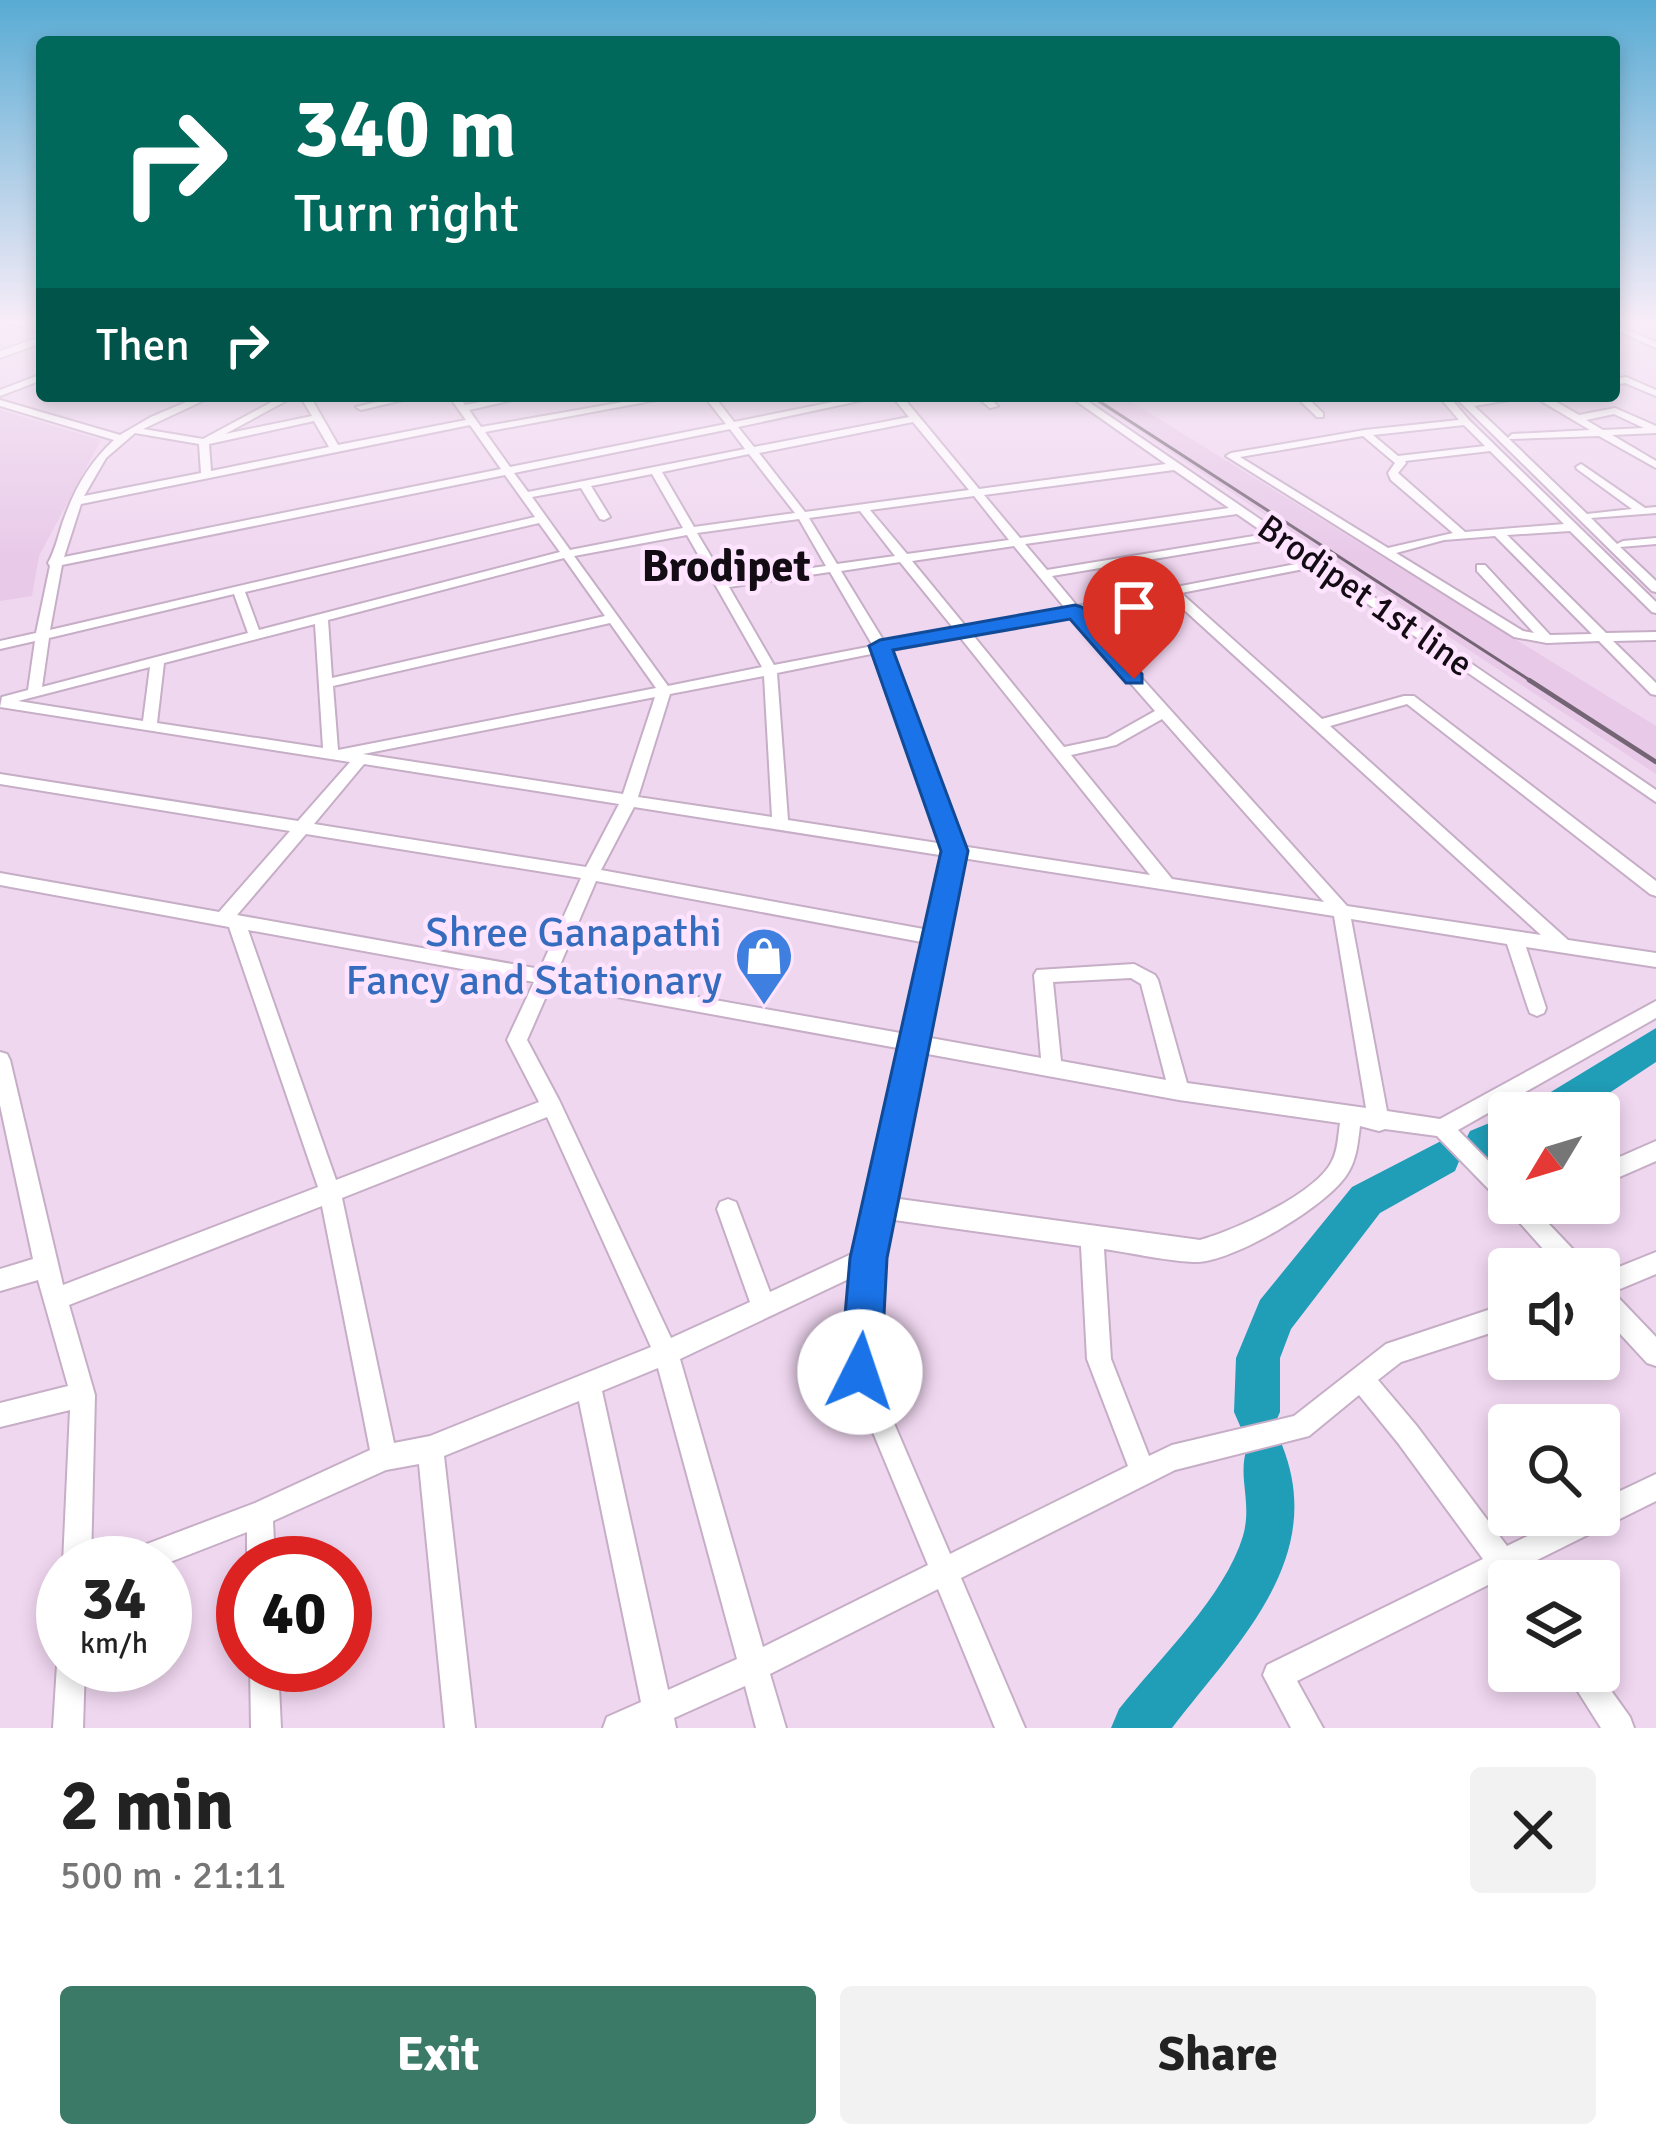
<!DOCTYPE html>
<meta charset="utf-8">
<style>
:root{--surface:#fff;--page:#f2f2f2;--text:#222;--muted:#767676;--accent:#3b7a67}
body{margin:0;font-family:Signika,sans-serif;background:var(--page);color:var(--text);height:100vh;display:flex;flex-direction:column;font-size:45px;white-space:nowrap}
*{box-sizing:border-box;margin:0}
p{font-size:39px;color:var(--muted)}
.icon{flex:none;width:66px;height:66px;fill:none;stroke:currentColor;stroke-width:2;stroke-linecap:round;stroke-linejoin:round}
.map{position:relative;height:1728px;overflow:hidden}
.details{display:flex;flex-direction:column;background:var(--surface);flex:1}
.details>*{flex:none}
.top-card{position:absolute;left:36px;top:36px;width:1584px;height:366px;border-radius:12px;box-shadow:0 6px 18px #0003;background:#00695c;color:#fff;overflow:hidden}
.needle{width:78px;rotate:232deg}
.tools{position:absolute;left:1488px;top:1092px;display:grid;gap:24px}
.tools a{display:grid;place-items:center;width:132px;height:132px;border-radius:12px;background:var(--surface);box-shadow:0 6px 18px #0003;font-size:60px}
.speed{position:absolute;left:36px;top:1536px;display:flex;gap:24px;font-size:60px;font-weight:700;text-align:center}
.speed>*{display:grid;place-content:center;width:156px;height:156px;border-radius:50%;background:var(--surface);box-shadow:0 6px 18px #0003;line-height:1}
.speed small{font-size:30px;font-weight:400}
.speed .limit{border:18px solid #d22;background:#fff;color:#111}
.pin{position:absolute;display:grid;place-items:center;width:102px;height:102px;color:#fff;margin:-123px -51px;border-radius:50% 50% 50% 0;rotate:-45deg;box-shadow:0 0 12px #0007}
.pin .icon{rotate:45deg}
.me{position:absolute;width:132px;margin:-66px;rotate:4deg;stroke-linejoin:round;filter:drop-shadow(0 0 9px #0008)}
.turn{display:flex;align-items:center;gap:42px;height:252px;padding:0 60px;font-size:54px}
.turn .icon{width:156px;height:156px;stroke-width:2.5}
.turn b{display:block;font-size:84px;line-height:102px}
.then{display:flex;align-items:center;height:114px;padding:0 60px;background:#0003;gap:24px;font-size:45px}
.round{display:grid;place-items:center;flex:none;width:126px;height:126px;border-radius:12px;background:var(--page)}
.head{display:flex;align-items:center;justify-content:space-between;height:204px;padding:0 60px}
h1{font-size:72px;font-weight:800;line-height:90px}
.button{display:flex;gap:24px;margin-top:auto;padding:24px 60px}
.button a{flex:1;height:138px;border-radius:12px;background:var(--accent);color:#fff;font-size:48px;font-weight:800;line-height:138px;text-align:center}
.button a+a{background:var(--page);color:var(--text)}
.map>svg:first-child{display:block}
</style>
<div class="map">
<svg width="1656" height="1728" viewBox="0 0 1656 1728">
<rect width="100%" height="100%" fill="#f0d7f0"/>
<path fill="#e8c9e8" d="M 1086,396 L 1122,396 L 1656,726 L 1656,774 Z
M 0,410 L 101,440 L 39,556 L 32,596 L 0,601 Z"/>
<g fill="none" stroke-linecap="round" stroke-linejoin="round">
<path fill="#209db7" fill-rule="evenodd" d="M 1656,1028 L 1656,1062 L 1579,1113 L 1531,1113 L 1536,1101 Z
M 1509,1115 L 1509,1150 L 1483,1160 L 1470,1155 L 1464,1143 L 1470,1131 Z
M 1441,1141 L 1455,1147 L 1460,1159 L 1455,1171 L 1380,1213 L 1291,1329 L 1280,1358 L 1280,1412 L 1273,1428 L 1257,1435 L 1241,1428 L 1234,1412 L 1236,1358 L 1260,1300 L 1352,1187 Z
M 1265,1439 L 1282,1445 C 1328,1559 1236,1644 1172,1728 L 1111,1728 L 1119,1709 C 1159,1659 1225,1596 1243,1536 C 1253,1500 1236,1476 1248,1445 Z"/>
<defs>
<path id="minor" d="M 0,321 L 15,321 L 42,328 L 42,332 Z
M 1614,324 L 1656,342 L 1656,348 L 1614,329 Z
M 42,374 L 42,380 L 0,396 L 0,390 Z
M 1626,377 L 1656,390 L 1656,396 L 1625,383 L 1614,385 L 1614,379 Z
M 200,396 L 213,396 L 143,429 L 203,439 L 283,396 L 295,396 L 225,434 L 312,416 L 300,396 L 310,396 L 338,445 L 466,420 L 449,396 L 459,396 L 465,405 L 512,396 L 531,396 L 469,410 L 481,427 L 657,396 L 678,396 L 485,432 L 510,467 L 726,424 L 704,396 L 714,396 L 734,422 L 863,396 L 882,396 L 738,427 L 754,447 L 909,417 L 892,396 L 902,396 L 979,489 L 1166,464 L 1069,396 L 1080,396 L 1656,790 L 1656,802 L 1314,567 L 1181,593 L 1322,719 L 1404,696 L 1414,696 L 1656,881 L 1656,896 L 1650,894 L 1407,704 L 1330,726 L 1568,940 L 1656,953 L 1656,967 L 1526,947 L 1546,1008 L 1544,1013 L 1537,1016 L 1530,1013 L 1528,1008 L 1507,944 L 1351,919 L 1387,1111 L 1440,1119 L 1656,1001 L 1656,1018 L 1458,1130 L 1509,1182 L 1509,1203 L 1529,1203 L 1584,1261 L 1587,1269 L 1561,1269 L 1504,1205 L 1437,1136 L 1385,1129 L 1379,1131 L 1360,1126 C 1358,1141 1357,1157 1349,1171 C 1332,1204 1234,1261 1198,1262 C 1171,1262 1132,1253 1104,1249 L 1111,1359 L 1149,1456 L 1172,1445 L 1294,1416 L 1386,1344 L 1509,1303 L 1509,1327 L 1401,1362 L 1378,1380 L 1416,1425 L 1507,1546 L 1571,1515 L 1599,1515 L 1599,1501 L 1656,1474 L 1656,1501 L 1523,1567 L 1530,1581 L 1509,1581 L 1509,1592 L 1498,1580 L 1297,1681 L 1323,1728 L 1291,1728 L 1263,1675 L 1267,1665 L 1483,1559 L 1398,1443 L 1359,1395 L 1309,1436 L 1175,1470 L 961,1578 L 1025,1728 L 995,1728 L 938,1589 L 770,1674 L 786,1728 L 756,1728 L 745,1686 L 674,1718 L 676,1728 L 603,1728 L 607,1717 L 641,1702 L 579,1401 L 444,1456 L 475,1728 L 445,1728 L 419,1464 L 386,1470 L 273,1521 L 275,1563 L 247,1563 L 247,1532 L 165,1564 L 119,1563 L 123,1553 L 255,1503 L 370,1450 L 322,1206 L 69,1305 L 95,1395 L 91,1563 L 63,1563 L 70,1410 L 0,1427 L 0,1403 L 68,1386 L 38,1280 L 0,1291 L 0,1269 L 33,1259 L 0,1105 L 0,1052 L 7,1054 L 10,1060 L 63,1285 L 318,1187 L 229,927 L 0,885 L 0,873 L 219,912 L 290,831 L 0,784 L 0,774 L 298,821 L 350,762 L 0,707 L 2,697 L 28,690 L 35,641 L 0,649 L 0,641 L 36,633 L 50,566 L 48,563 C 56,549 59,531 65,516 C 76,486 91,461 114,440 L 0,406 L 0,400 L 120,435 L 151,417 ZM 314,421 L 329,447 L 211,471 L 209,444 ZM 913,422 L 969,490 L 805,512 L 759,453 ZM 470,425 L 501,469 L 64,557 L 81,504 ZM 730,429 L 745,449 L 528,492 L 514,473 ZM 135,433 L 199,444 L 201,473 L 84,496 L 106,458 ZM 749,454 L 795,513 L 694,527 L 662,472 ZM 1174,470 L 1229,508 L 1020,538 L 984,495 ZM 652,474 L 683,528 L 570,550 L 532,497 L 581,488 L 600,519 L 604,520 L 610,517 L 591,486 ZM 505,475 L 535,517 L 50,630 L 62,565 ZM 974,496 L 1009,540 L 907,554 L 870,510 ZM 860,511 L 895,556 L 837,564 L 809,518 ZM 1237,514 L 1266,534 L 1047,570 L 1025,544 ZM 799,519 L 826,566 L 725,580 L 697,533 ZM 539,523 L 560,552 L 259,630 L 245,592 ZM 687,535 L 762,667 L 668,686 L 574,556 ZM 1274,539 L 1306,562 L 1077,606 L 1052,576 ZM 1014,546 L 1065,608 L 967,628 L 912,561 ZM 564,558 L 605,616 L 332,678 L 328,620 ZM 900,562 L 955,630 L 885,643 L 841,571 ZM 830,572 L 873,646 L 774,665 L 729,587 ZM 234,594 L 248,633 L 42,687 L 49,638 ZM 1169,596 L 1541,935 L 1347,906 L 1083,613 ZM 1071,615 L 1155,711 L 1107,738 L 1064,747 L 972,634 ZM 610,623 L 656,688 L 338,750 L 333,686 ZM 315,624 L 323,748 L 157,723 L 164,663 ZM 960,637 L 1150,875 L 961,846 L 888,651 ZM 876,653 L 944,844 L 788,820 L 777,673 ZM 150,667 L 143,721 L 18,701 ZM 764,676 L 772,817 L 638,797 L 670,694 ZM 655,697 L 623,794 L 363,754 ZM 1162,719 L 1324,902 L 1172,879 L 1071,755 L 1116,745 ZM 364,764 L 619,804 L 586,867 L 314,824 ZM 634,807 L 946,856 L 929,930 L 601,870 ZM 306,834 L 581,878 L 540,969 L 237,915 ZM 962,858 L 1334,916 L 1366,1108 L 1187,1083 L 1158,980 L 1155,975 L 1134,964 L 1037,970 L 1034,975 L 1041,1058 L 925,1037 ZM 596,881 L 927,943 L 906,1034 L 557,972 ZM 248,930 L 534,982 L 507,1040 L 539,1102 L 336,1180 ZM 1131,978 L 1141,984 L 1166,1080 L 1061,1061 L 1053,982 ZM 551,985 L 903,1049 L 858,1251 L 770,1292 L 736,1202 L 728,1199 L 720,1202 L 717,1209 L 750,1302 L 671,1338 L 559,1100 L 527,1040 ZM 922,1053 L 1179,1100 L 1340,1123 C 1338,1135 1338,1150 1332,1161 C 1316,1194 1235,1230 1200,1240 L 892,1198 ZM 547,1117 L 651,1347 L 430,1436 L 394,1443 L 342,1198 ZM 887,1219 L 1081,1246 L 1087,1359 L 1128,1466 L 950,1554 L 872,1372 L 879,1258 ZM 855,1276 L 848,1372 L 928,1565 L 763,1647 L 680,1359 ZM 658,1368 L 737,1659 L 668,1690 L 602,1391 Z
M 401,396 L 420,396 L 361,410 L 356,407 Z
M 976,396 L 987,396 L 998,406 L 990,408 Z
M 1295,396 L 1305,396 L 1323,413 L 1323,417 L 1317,417 Z
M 1444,396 L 1454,396 L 1452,400 L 1469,420 L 1656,602 L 1656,613 L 1652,612 L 1570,531 L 1507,535 L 1606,633 L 1656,632 L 1656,640 L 1613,641 L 1656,683 L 1656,695 L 1651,694 L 1599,641 L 1547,643 L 1514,637 L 1226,456 L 1231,453 L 1365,430 L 1459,420 L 1442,400 ZM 1464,425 L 1485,446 L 1398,456 L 1373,435 ZM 1363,436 L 1395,463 L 1388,473 L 1391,480 L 1453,533 L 1388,548 L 1240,457 ZM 1490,451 L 1564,524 L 1465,532 L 1398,473 L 1406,463 L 1405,461 ZM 1495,536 L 1592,634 L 1550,635 L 1485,565 L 1477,565 L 1477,571 L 1534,633 L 1523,631 L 1396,553 L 1444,540 Z
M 1454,396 L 1464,396 L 1470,402 L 1508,396 L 1546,396 L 1579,415 L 1615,408 L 1656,426 L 1656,433 L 1612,435 L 1656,461 L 1656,468 L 1599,436 L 1509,439 L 1587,514 L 1632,509 L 1577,469 L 1576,467 L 1581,464 L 1645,508 L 1656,507 L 1656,513 L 1591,518 L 1617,544 L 1623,541 L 1656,538 L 1656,544 L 1620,547 L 1656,581 L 1656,592 L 1652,591 ZM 1534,396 L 1536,398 L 1590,430 L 1512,434 L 1508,438 L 1474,406 ZM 1614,414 L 1644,428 L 1603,430 L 1586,420 Z
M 1656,1141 L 1656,1161 L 1599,1186 L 1599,1166 Z
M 1656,1252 L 1656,1274 L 1613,1292 L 1656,1337 L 1656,1366 L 1647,1363 L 1599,1311 L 1599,1275 Z
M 63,1654 L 63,1665 L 85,1665 L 83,1728 L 53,1728 L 57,1665 Z
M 250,1665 L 278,1665 L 281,1728 L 251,1728 Z
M 1565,1671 L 1597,1671 L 1630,1717 L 1634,1728 L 1601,1728 Z"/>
<path id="major" d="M 42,336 L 42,343 L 0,358 L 0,351 Z"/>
</defs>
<use href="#minor" stroke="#c6aec6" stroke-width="4"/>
<use href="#major" stroke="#c6aec6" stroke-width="3"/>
<use href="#minor" fill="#fff" fill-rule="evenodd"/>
<use href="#major" fill="#fff" fill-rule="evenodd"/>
<path stroke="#746574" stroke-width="3" d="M 1091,396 L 1534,683"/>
<path stroke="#746574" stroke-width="4.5" d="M 1529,680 L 1656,762"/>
</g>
<linearGradient id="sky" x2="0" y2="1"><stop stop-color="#58abd4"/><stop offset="0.57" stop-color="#f8edf8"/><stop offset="1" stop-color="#f8edf8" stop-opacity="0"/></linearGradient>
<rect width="1656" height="563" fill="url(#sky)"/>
<path fill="#1a73e8" stroke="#114b97" stroke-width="3" d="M 1075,605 L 1082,607 L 1142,674 L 1142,683 L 1126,683 L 1070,619 L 893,650 L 968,851 L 887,1258 L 881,1372 L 875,1386 L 860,1392 L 846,1386 L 840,1372 L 850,1258 L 941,851 L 869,646 L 880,640 Z"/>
<defs>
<symbol id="shop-pin" viewBox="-11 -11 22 30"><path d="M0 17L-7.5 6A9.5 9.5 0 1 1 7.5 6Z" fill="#3f7fe0" stroke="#fee4fe"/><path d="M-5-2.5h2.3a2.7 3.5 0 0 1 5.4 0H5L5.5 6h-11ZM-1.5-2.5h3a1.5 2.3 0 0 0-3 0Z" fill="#fff"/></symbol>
</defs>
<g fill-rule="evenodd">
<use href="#shop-pin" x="731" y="923" width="66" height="90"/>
</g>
<g text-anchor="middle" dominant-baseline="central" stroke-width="9" stroke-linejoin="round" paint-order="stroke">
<g font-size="36" fill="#140c14" stroke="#fee4fe">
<text transform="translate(1365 596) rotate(35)">Brodipet 1st line</text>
</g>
<g font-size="42" fill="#366cbe" stroke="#fee4fe" text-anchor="end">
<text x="722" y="932">Shree Ganapathi<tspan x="722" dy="48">Fancy and Stationary</tspan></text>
</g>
<g font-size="45" font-weight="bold" fill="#140c14" stroke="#fee4fe">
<text x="726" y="566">Brodipet</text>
</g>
</g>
</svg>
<div class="tools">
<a><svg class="needle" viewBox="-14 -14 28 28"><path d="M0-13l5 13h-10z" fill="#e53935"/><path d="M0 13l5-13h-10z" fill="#767676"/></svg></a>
<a><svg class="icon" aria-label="sound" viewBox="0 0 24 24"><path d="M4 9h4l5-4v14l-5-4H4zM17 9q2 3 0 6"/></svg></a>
<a><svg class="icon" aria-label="search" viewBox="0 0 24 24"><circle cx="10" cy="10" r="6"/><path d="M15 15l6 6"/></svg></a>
<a><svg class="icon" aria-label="layers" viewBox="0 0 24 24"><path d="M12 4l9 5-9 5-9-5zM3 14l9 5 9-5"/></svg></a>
</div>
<div class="speed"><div>34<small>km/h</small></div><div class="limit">40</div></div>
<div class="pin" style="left:1134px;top:679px;background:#d93025"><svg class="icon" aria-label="arrive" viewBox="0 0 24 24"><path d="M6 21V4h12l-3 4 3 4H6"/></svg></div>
<svg class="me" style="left:860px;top:1372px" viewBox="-20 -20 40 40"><circle r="19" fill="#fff"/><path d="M0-13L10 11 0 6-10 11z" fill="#1a73e8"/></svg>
<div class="top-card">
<div class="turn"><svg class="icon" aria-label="right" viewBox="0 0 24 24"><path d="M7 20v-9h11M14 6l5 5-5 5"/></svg><div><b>340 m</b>Turn right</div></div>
<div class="then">Then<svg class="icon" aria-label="right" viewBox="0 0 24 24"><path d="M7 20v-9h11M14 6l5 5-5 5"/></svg></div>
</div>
</div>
<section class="details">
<div class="head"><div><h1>2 min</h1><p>500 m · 21:11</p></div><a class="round"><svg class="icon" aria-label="close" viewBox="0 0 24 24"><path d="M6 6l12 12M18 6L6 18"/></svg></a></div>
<div class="button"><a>Exit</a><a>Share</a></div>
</section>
